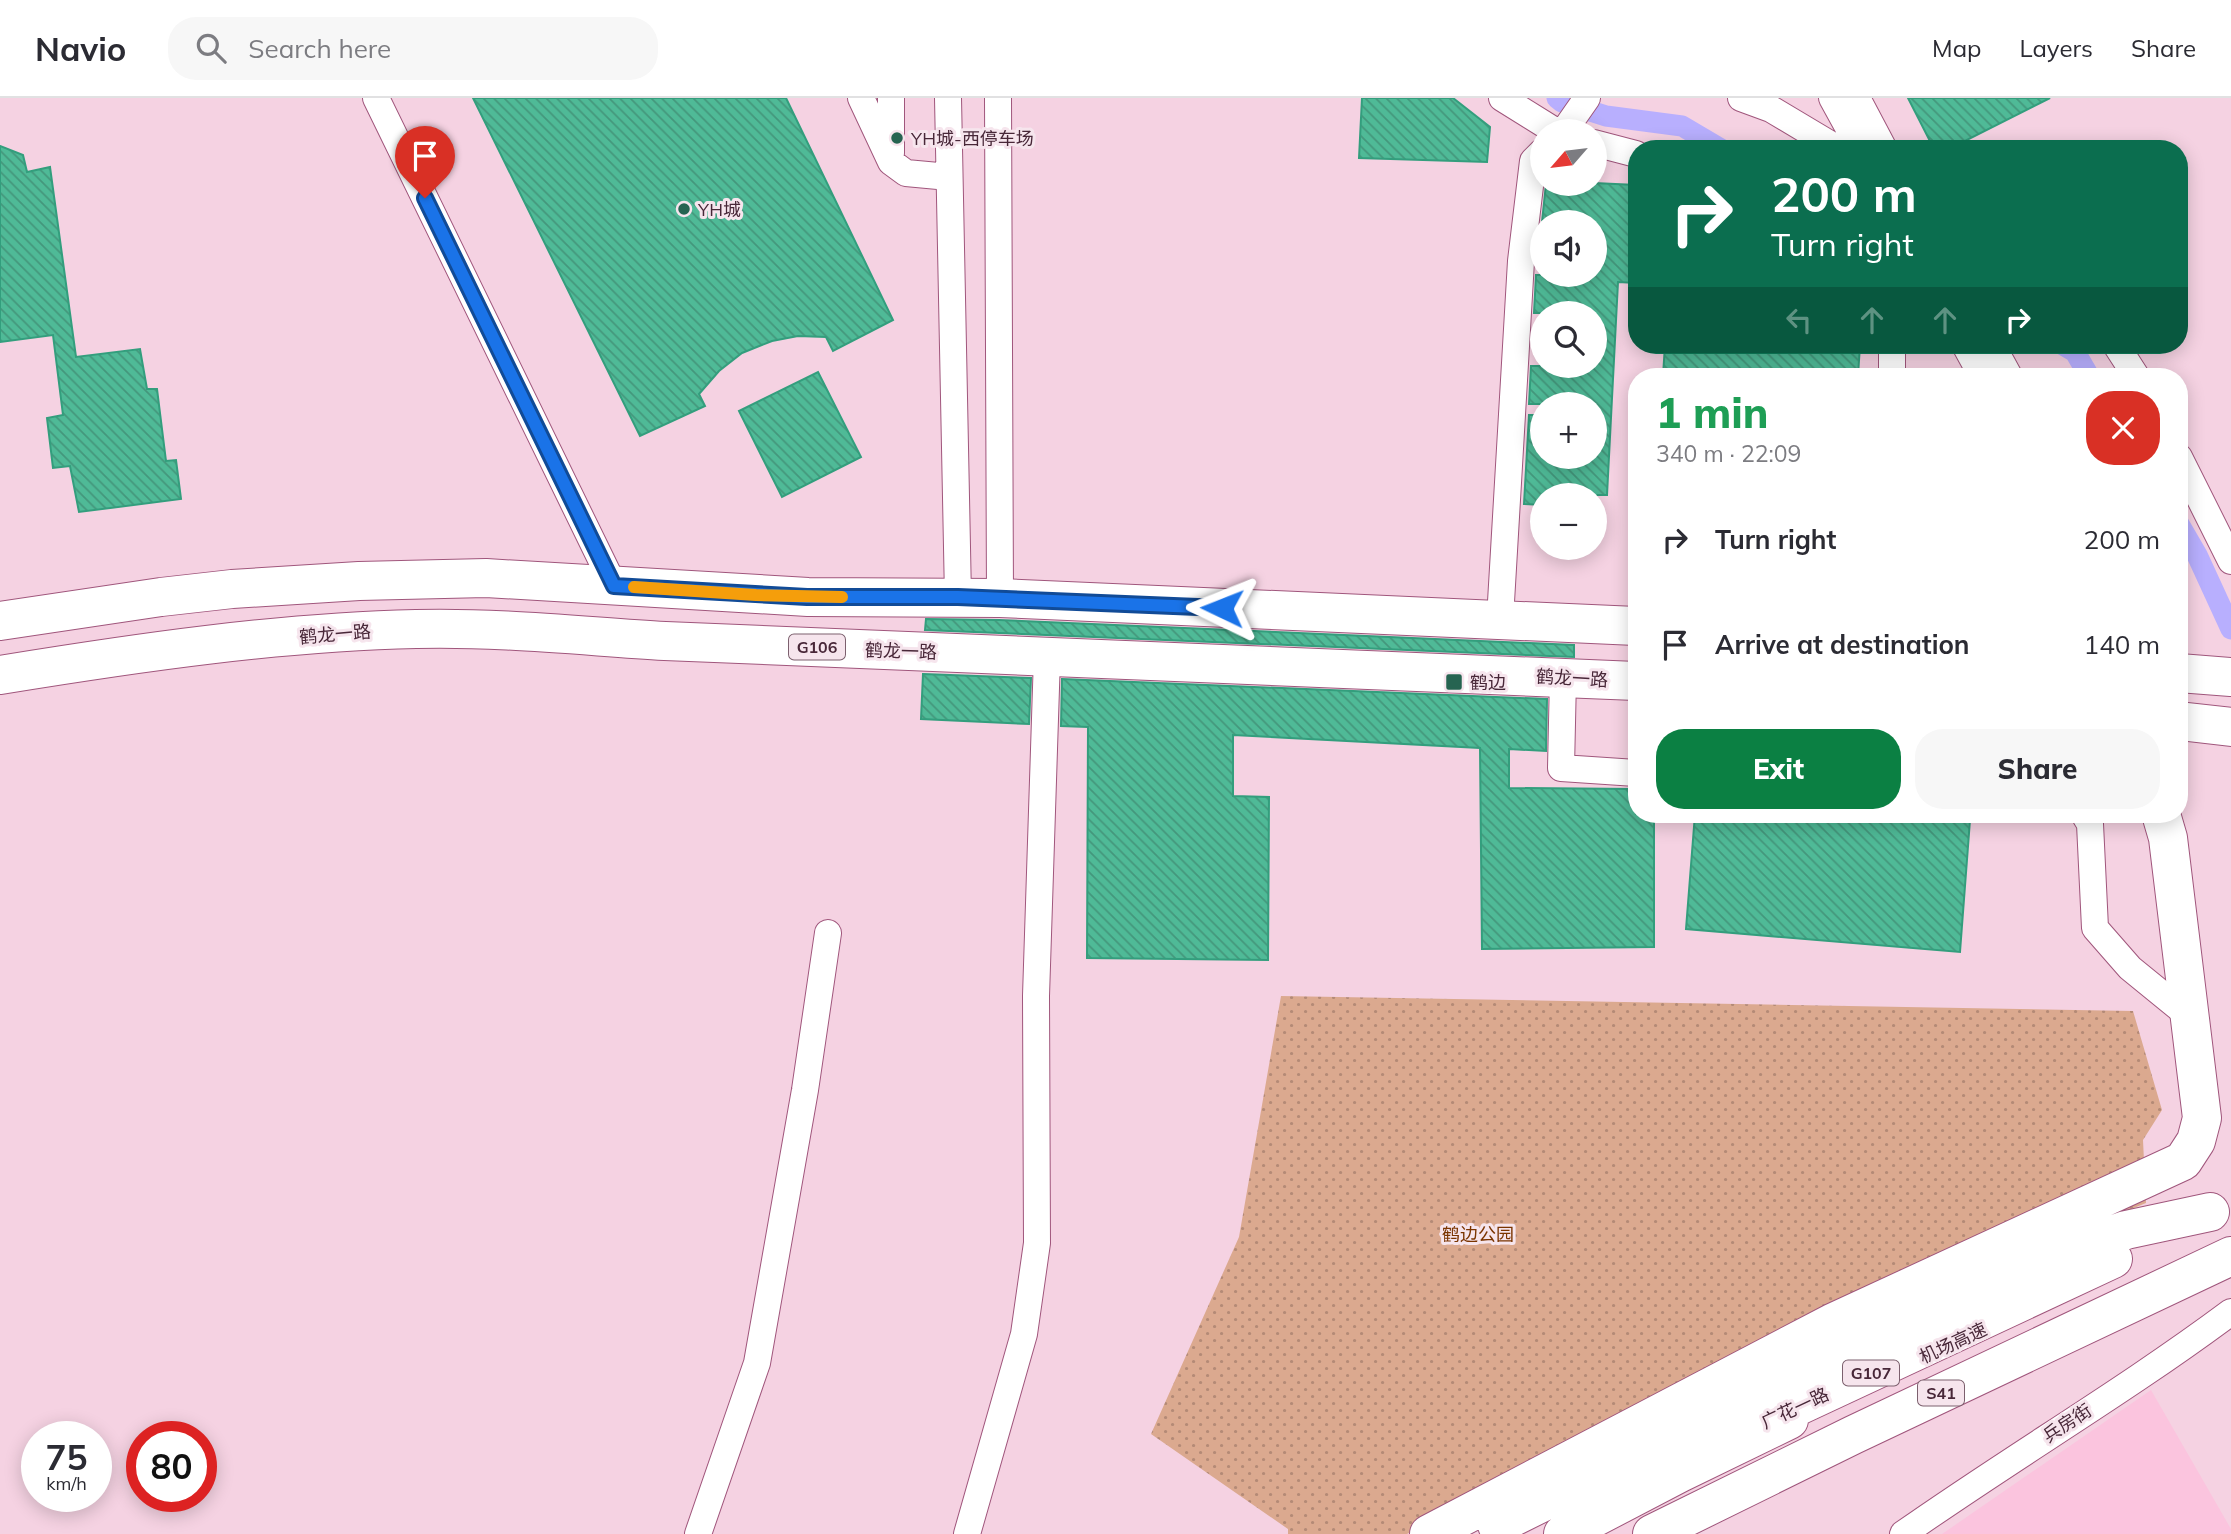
<!DOCTYPE html>
<meta charset="utf-8">
<style>
:root{--surface:#fff;--page:#f7f7f7;--text:#2b2b33;--muted:#7c7c81;--line:#e1e1e2;--accent:#0b8043}
body{margin:0;font-family:Mulish,"Noto Sans SC",sans-serif;background:var(--page);color:var(--text);height:100vh;display:flex;flex-direction:column;font-size:26px;white-space:nowrap}
*{box-sizing:border-box;margin:0}
p{font-size:23px;color:var(--muted)}
.icon{flex:none;width:38px;height:38px;fill:none;stroke:currentColor;stroke-width:2;stroke-linecap:round;stroke-linejoin:round}
.map{position:relative;flex:1;overflow:hidden}
.panel{position:absolute;left:1628px;top:270px;width:560px;height:455px;display:flex;flex-direction:column;background:var(--surface);border-radius:28px;box-shadow:0 4px 18px #0003}
.panel>*{flex:none}
.guide{position:absolute;left:1628px;top:42px;width:560px;height:214px;border-radius:28px;box-shadow:0 4px 18px #0003;background:#0b6e4f;color:#fff;overflow:hidden}
.needle{width:46px;rotate:242deg}
.buttons{position:absolute;left:1530px;top:21px;display:grid;gap:14px}
.buttons a{display:grid;place-items:center;width:77px;height:77px;border-radius:50%;background:var(--surface);box-shadow:0 4px 18px #0003;font-size:35px}
.speed{position:absolute;left:21px;top:1323px;display:flex;gap:14px;font-size:35px;font-weight:700;text-align:center}
.speed>*{display:grid;place-content:center;width:91px;height:91px;border-radius:50%;background:var(--surface);box-shadow:0 4px 18px #0003;line-height:1}
.speed small{font-size:18px;font-weight:400}
.speed .limit{border:10px solid #d22;background:#fff;color:#111}
.pin{position:absolute;display:grid;place-items:center;width:60px;height:60px;color:#fff;margin:-72px -30px;border-radius:50% 50% 50% 0;rotate:-45deg;box-shadow:0 0 7px #0007}
.pin .icon{rotate:45deg}
.me{position:absolute;width:77px;margin:-38px;rotate:272deg;stroke-linejoin:round;filter:drop-shadow(0 0 5px #0008)}
.turn{display:flex;align-items:center;gap:24px;height:147px;padding:0 28px;font-size:32px}
.turn .icon{width:91px;height:91px;stroke-width:2.5}
.turn b{display:block;font-size:49px;line-height:60px}
.lanes{display:flex;align-items:center;height:66px;padding:0 28px;background:#0003;justify-content:center;gap:35px;direction:ltr}
.lanes .off{opacity:.35}
.round{display:grid;place-items:center;flex:none;width:74px;height:74px;border-radius:28px;background:var(--page)}
.headline{display:flex;align-items:center;justify-content:space-between;height:119px;padding:0 28px}
h1{font-size:42px;font-weight:800;line-height:52px;color:#1e9e55}
.button{display:flex;gap:14px;margin-top:auto;padding:14px 28px}
.button a{flex:1;height:80px;border-radius:28px;background:var(--accent);color:#fff;font-size:28px;font-weight:800;line-height:80px;text-align:center}
.button a+a{background:var(--page);color:var(--text)}
ul{padding:0;list-style:none}
li{display:flex;align-items:center;gap:21px;height:105px;padding:0 28px}
li div{flex:1}
li b{display:block;font-size:26px}
li em{font-style:normal}
header{display:flex;align-items:center;gap:42px;box-sizing:border-box;height:98px;padding:0 35px;background:var(--surface);border-bottom:2px solid var(--line)}
header strong{font-size:33px}
nav{display:flex;gap:38px;margin-inline-start:auto;font-size:24px}
.search{width:490px;height:63px;background:var(--page);display:flex;align-items:center;gap:18px;box-sizing:border-box;padding:0 24px;border-radius:28px;color:var(--muted);font-size:26px}
.map>svg:first-child{display:block}
</style>
<header>
<strong>Navio</strong>
<div class="search"><svg class="icon" aria-label="search" viewBox="0 0 24 24"><circle cx="10" cy="10" r="6"/><path d="M15 15l6 6"/></svg>Search here</div>
<nav><a>Map</a><a>Layers</a><a>Share</a></nav>
</header>
<div class="map">
<svg width="2231" height="1436" viewBox="0 0 2231 1436">
<defs>
<pattern id="grass-dots" width="8" height="8" patternUnits="userSpaceOnUse" patternTransform="scale(1.75)"><rect width="8" height="8" fill="#dba98f"/><path d="M2 2h.1M6 6h.1" fill="none" stroke="#b48a76" stroke-width="1.8" stroke-linecap="round"/></pattern>
<pattern id="building-back-hatch" width="6" height="6" patternUnits="userSpaceOnUse" patternTransform="scale(1.75)"><rect width="6" height="6" fill="#4fba97"/><path d="M-1 5l2 2M0 0l6 6M5-1l2 2" fill="none" stroke="#44977c"/></pattern>
</defs>
<rect width="100%" height="100%" fill="#f5d2e2"/>
<path fill="#fbc4de" d="M 2151,1292 L 2231,1431 L 2231,1436 L 1942,1436 Z"/>
<path fill="url(#grass-dots)" d="M 1281,898 L 2133,913 L 2162,1012 L 2143,1042 L 2146,1105 L 1865,1220 L 1609,1332 L 1407,1436 L 1288,1436 L 1288,1431 L 1151,1336 L 1239,1139 Z"/>
<g fill="none" stroke-linecap="round" stroke-linejoin="round">
<path stroke="#b8affe" stroke-width="21" d="M 1557,0 L 1562,4 L 1606,18 L 1682,28 L 1721,51
M 2063,247 L 2075,254 L 2089,278
M 2179,426 L 2197,457 L 2231,531"/>
</g>
<path fill="url(#building-back-hatch)" stroke="#339e7d" stroke-width="2" d="M 473,0 L 786,0 L 893,222 L 833,253 L 826,239 L 798,238 L 772,243 L 742,255 L 719,273 L 699,296 L 705,308 L 640,338 Z
M 1362,0 L 1453,0 L 1490,29 L 1487,64 L 1359,60 Z
M 1908,0 L 2050,0 L 1949,51 L 1934,51 Z
M 0,48 L 23,57 L 27,74 L 50,69 L 76,259 L 140,251 L 147,291 L 157,291 L 166,363 L 176,362 L 181,401 L 79,414 L 70,368 L 53,370 L 47,320 L 63,317 L 53,237 L 0,244 Z
M 1594,85 L 1636,87 L 1636,185 L 1618,184 L 1607,397 L 1542,397 L 1542,407 L 1524,406 L 1529,317 L 1542,317 L 1542,359 L 1594,359 L 1594,306 L 1529,306 L 1531,268 L 1594,268 L 1594,215 L 1534,215 L 1536,177 L 1594,177 L 1594,124 L 1542,124 L 1546,86 Z
M 1665,247 L 1860,247 L 1858,278 L 1663,278 Z
M 818,274 L 861,359 L 782,399 L 739,313 Z
M 926,521 L 999,522 L 1574,547 L 1574,559 L 925,532 Z
M 923,576 L 1031,580 L 1029,626 L 921,621 Z
M 1062,581 L 1547,601 L 1546,653 L 1509,651 L 1509,690 L 1636,691 L 1636,716 L 1654,716 L 1654,849 L 1482,851 L 1480,650 L 1233,637 L 1233,698 L 1269,699 L 1268,862 L 1087,860 L 1088,629 L 1061,628 Z
M 1695,716 L 1889,716 L 1970,722 L 1960,854 L 1686,831 Z"/>
<g fill="none" stroke-linecap="round" stroke-linejoin="round">
<defs>
<path id="minor" d="M 376,0 L 614,488
M 861,0 L 891,64 L 906,75 L 949,79
M 891,0 L 891,55
M 948,0 L 958,499
M 998,0 L 1000,500
M 1502,0 L 1555,33
M 1741,0 L 1771,11 L 1838,51
M 1832,0 L 1860,51
M 1857,0 L 1884,51
M 1564,33 L 1587,0
M 1594,45 L 1636,56
M 1965,247 L 1982,278
M 1992,247 L 2009,278
M 2116,247 L 2136,278
M 1892,278 L 1892,247
M 2179,359 L 2231,463
M 1500,521 L 1521,163 L 1533,63 L 1542,54
M 1563,580 L 1561,670 L 1636,675
M 2084,716 L 2090,726 L 2095,830 L 2130,870 L 2189,918
M 698,1436 L 757,1265 L 805,992 L 828,835
M 967,1436 L 1024,1236 L 1037,1145 L 1036,898 L 1047,559
M 1903,1436 C 2011,1360 2125,1293 2231,1214"/>
<path id="highway" d="M 0,523 L 161,499 L 232,491 L 359,483 L 486,480 L 808,499 L 1000,500 L 1636,528
M 2179,575 L 2231,579
M 0,577 C 135,555 279,534 416,531 C 499,529 582,538 665,543 L 1636,583
M 2179,623 L 2231,629
M 1762,1325 L 2113,1161
M 1497,1427 L 2002,1176 L 2126,1132 L 2210,1114
M 1429,1436 L 1832,1225 L 2183,1063 L 2196,1043 L 2202,1020 L 2168,740 L 2161,716
M 1563,1436 L 1680,1375 L 1789,1322
M 1652,1436 L 1853,1337 L 2231,1158"/>
</defs>
<use href="#minor" stroke="#a0567c" stroke-width="28"/>
<use href="#highway" stroke="#a0567c" stroke-width="40"/>
<use href="#minor" stroke="#fff" stroke-width="26"/>
<use href="#highway" stroke="#fff" stroke-width="38"/>
</g>
<g fill="none" stroke-linecap="round" stroke-linejoin="round">
<defs>
<path id="route" d="M 425,100 L 614,488 L 807,499 L 958,499 L 1222,510"/>
</defs>
<use href="#route" stroke="#114b97" stroke-width="18"/>
<use href="#route" stroke="#1a73e8" stroke-width="12"/>
<path stroke="#f59e0b" stroke-width="12" d="M 634,489 L 756,497 L 842,499"/>
</g>
<g fill="#266451" stroke="#f6e5ed" stroke-width="2.5">
<circle cx="897" cy="40" r="7"/>
<circle cx="684" cy="111" r="7"/>
<rect x="1445" y="575" width="18" height="18" rx="3.5"/>
</g>
<g text-anchor="middle" dominant-baseline="central" stroke-width="6" stroke-linejoin="round" paint-order="stroke">
<g fill="#f6e5ed" stroke="#7c606e" stroke-width="2">
<rect x="789" y="536.5" width="56" height="25" rx="5"/>
<rect x="1843" y="1262.5" width="56" height="25" rx="5"/>
<rect x="1918" y="1282.5" width="46" height="25" rx="5"/>
</g>
<g font-size="16" font-weight="bold" fill="#482738">
<text x="817" y="549">G106</text>
<text x="1871" y="1275">G107</text>
<text x="1941" y="1295">S41</text>
</g>
<g font-size="18" fill="#482738" stroke="#f6e5ed" text-anchor="start">
<text x="911" y="40">YH城-西停车场</text>
<text x="698" y="111">YH城</text>
<text x="1470" y="584">鹤边</text>
</g>
<g font-size="18" fill="#482738" stroke="#f6e5ed">
<text transform="translate(335 536) rotate(-5)">鹤龙一路</text>
<text transform="translate(901 553) rotate(2)">鹤龙一路</text>
<text transform="translate(1572 580) rotate(3)">鹤龙一路</text>
<text transform="translate(1953 1245) rotate(-25)">机场高速</text>
<text transform="translate(1795 1310) rotate(-25)">广花一路</text>
<text transform="translate(2067 1325) rotate(-33)">兵房街</text>
</g>
<g font-size="18" fill="#7a3400" stroke="#f6e5ed">
<text x="1478" y="1136">鹤边公园</text>
</g>
</g>
</svg>
<div class="buttons">
<a><svg class="needle" viewBox="-14 -14 28 28"><path d="M0-13l5 13h-10z" fill="#e53935"/><path d="M0 13l5-13h-10z" fill="#7c7c81"/></svg></a>
<a><svg class="icon" aria-label="sound" viewBox="0 0 24 24"><path d="M4 9h4l5-4v14l-5-4H4zM17 9q2 3 0 6"/></svg></a>
<a><svg class="icon" aria-label="search" viewBox="0 0 24 24"><circle cx="10" cy="10" r="6"/><path d="M15 15l6 6"/></svg></a>
<a>+</a>
<a>−</a>
</div>
<div class="speed"><div>75<small>km/h</small></div><div class="limit">80</div></div>
<div class="pin" style="left:425px;top:100px;background:#d93025"><svg class="icon" aria-label="arrive" viewBox="0 0 24 24"><path d="M6 21V4h12l-3 4 3 4H6"/></svg></div>
<svg class="me" style="left:1222px;top:510px" viewBox="-20 -20 40 40"><path d="M0-17L14 15 0 8-14 15z" fill="#1a73e8" stroke="#fff" stroke-width="4"/></svg>
<div class="guide">
<div class="turn"><svg class="icon" aria-label="right" viewBox="0 0 24 24"><path d="M7 20v-9h11M14 6l5 5-5 5"/></svg><div><b>200 m</b>Turn right</div></div>
<div class="lanes"><svg class="icon off" aria-label="left" viewBox="0 0 24 24"><path d="M17 20v-9H6M10 6l-5 5 5 5"/></svg><svg class="icon off" aria-label="ahead" viewBox="0 0 24 24"><path d="M12 20V5M6 11l6-6 6 6"/></svg><svg class="icon off" aria-label="ahead" viewBox="0 0 24 24"><path d="M12 20V5M6 11l6-6 6 6"/></svg><svg class="icon" aria-label="right" viewBox="0 0 24 24"><path d="M7 20v-9h11M14 6l5 5-5 5"/></svg></div>
</div>
<section class="panel">
<div class="headline"><div><h1>1 min</h1><p>340 m · 22:09</p></div><a class="round" style="background:#d93025;color:#fff"><svg class="icon" aria-label="close" viewBox="0 0 24 24"><path d="M6 6l12 12M18 6L6 18"/></svg></a></div>
<ul>
<li><svg class="icon" aria-label="right" viewBox="0 0 24 24"><path d="M7 20v-9h11M14 6l5 5-5 5"/></svg><div><b>Turn right</b></div><em>200 m</em></li>
<li><svg class="icon" aria-label="arrive" viewBox="0 0 24 24"><path d="M6 21V4h12l-3 4 3 4H6"/></svg><div><b>Arrive at destination</b></div><em>140 m</em></li>
</ul>
<div class="button"><a>Exit</a><a>Share</a></div>
</section>
</div>
